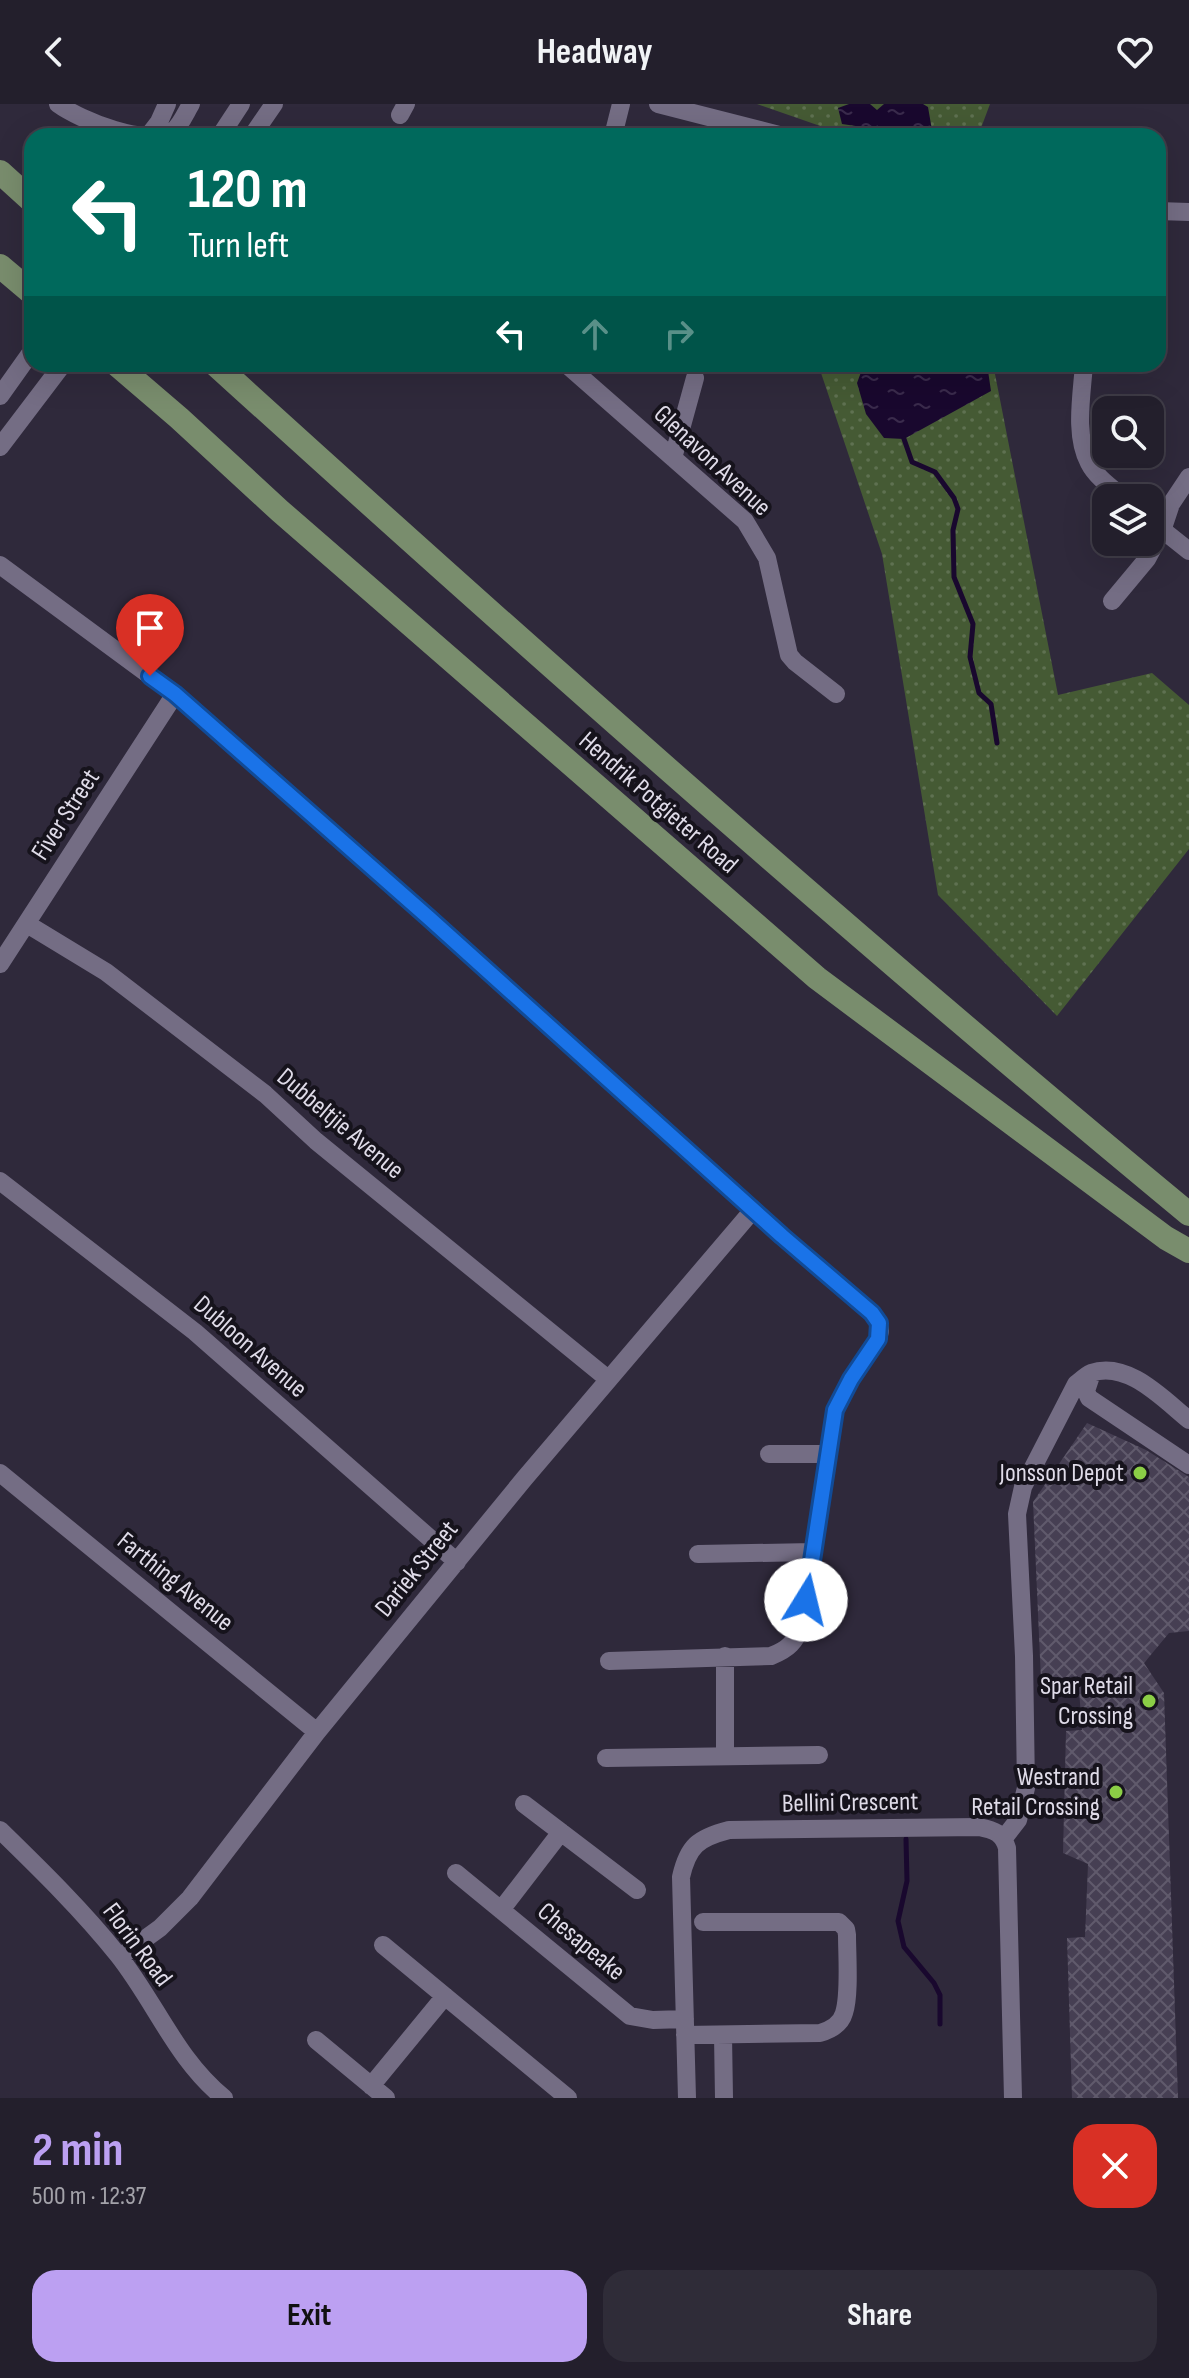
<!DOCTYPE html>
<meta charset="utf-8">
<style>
:root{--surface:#231f2c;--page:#2f2c38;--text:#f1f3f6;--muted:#a3a2a9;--line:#403d48;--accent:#bca0f2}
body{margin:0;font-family:"Sofia Sans Condensed",sans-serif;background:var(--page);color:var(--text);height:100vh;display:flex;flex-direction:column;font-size:30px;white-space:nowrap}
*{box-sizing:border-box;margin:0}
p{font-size:26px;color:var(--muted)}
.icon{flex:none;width:44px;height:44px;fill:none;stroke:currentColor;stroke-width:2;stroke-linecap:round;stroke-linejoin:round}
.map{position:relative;height:1994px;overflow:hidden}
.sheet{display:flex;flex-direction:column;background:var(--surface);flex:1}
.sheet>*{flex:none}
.top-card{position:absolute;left:24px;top:24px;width:1142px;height:244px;border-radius:24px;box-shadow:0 8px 32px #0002,0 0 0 2px var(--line);background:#00695c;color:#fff;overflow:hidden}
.fabs{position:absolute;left:1092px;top:292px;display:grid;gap:16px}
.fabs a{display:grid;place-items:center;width:72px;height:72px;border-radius:16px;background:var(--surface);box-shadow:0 8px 32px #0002,0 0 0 2px var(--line);font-size:40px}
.pin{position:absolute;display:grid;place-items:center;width:68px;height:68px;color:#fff;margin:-82px -34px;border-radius:50% 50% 50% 0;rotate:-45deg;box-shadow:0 0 8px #0007}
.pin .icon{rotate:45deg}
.me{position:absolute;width:88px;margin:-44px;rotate:9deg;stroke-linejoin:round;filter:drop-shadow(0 0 6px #0008)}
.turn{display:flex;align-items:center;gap:28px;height:168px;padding:0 32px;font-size:36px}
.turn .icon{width:104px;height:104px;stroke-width:2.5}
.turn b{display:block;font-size:56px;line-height:68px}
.lanes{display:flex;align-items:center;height:76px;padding:0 32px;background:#0003;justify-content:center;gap:40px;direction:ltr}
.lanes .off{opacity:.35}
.round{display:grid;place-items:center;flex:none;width:84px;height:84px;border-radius:24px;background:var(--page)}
.head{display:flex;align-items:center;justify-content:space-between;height:136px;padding:0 32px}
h1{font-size:48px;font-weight:700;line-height:60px;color:var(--accent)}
.action{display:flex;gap:16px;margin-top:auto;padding:16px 32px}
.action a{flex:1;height:92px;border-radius:24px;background:var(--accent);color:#111;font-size:32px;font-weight:700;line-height:92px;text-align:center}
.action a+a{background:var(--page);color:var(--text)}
header{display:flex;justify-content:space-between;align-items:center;height:104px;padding:0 32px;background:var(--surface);font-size:36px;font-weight:700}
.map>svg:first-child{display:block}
</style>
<header><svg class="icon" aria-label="back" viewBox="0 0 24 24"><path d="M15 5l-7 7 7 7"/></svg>Headway<svg class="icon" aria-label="heart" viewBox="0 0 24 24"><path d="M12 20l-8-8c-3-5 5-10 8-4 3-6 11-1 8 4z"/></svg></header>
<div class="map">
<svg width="1189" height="1994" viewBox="0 0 1189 1994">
<defs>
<pattern id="park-dots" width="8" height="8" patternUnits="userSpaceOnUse" patternTransform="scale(2)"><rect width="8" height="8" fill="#455a34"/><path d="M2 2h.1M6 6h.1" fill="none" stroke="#5f7151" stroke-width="1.8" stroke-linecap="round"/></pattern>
<pattern id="water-ripples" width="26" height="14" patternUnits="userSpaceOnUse" patternTransform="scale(2)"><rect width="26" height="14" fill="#19082e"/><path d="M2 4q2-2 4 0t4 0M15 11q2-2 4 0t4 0" fill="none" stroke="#3a2b4c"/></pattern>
<pattern id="building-cross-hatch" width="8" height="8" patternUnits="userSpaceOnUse" patternTransform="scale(2)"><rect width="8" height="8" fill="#463f53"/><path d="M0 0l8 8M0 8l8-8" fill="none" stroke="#605a6c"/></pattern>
</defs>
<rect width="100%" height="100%" fill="#2f293b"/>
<path fill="url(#park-dots)" d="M 757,0 L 990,0 L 978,32 L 849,32 Z
M 818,260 L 993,260 L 1058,591 L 1152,569 L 1189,601 L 1189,745 L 1057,912 L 938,791 L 882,450 Z"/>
<path fill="url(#water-ripples)" d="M 849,0 L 870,0 L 877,6 L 884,0 L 923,0 L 928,3 L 933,32 L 877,32 L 876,25 L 842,20 L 838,4 Z
M 864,260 L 987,260 L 991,287 L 904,335 L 884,334 L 866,310 L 857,279 Z"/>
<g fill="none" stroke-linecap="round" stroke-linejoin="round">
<path stroke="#19082e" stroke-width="5" d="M 904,335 L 912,358 L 935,368 L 954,394 L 958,405 L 953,426 L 954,473 L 973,520 L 970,553 L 979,589 L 991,600 L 997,639
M 906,1735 L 907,1777 L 898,1817 L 904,1843 L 934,1879 L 940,1891 L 940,1920"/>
</g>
<path fill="url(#building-cross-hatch)" d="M 1087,1319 L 1146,1346 L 1189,1373 L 1189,1527 L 1169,1529 L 1144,1559 L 1164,1589 L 1178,1994 L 1072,1994 L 1067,1834 L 1085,1833 L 1088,1760 L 1063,1749 L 1066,1627 L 1082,1626 L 1078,1572 L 1041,1576 L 1033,1398 Z"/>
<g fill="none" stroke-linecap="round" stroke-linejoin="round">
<path stroke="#746d84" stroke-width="18" d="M 58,0 C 80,16 148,44 173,27 C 181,21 186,8 191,0
M 658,0 L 783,32
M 400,11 L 406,0
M 149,31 L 159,18 L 167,0
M 220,32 L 241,0
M 252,32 L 274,0
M 613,32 L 621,0
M 1158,107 L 1189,108
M 566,260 L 745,417 L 767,454 L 789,551 L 795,558 L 836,590
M 1084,260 C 1082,290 1074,331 1089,359 C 1096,373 1112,384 1124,394
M 0,292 L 32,247
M 0,343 L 63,260
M 673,354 L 695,274
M 1150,416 L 1189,447
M 0,461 L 175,590 L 429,814 L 782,1132 L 872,1209 L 879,1219 L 880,1227 L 878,1235 L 851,1275 L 835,1306 L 802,1521 C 795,1538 789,1545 771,1552 L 609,1557
M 1112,497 L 1147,455 L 1162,427 L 1171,400 L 1189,373
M 27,820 L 106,868 L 265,990 L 316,1037 L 608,1275
M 0,860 L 175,590
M 0,1077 L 195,1228 L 457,1458
M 1092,1269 L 1086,1287 L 1089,1294 L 1189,1361
M 769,1350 L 828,1350
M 0,1369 L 317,1628
M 698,1450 L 813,1448
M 725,1552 L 725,1651
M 606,1654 L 819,1651
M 524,1700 L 637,1786
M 0,1726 C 41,1766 83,1807 118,1851 C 156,1899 176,1955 224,1994
M 1004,1734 L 1018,1716 L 1026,1684 L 1024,1552 L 1017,1410 L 1023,1383 L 1076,1280 C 1080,1277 1086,1271 1091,1269 C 1128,1256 1164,1296 1189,1316
M 456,1769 L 630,1912 L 653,1916 L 685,1915
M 501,1806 L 561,1728
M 383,1841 L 568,1994
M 120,1853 L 160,1824 L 190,1794 L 317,1628 L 524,1375 L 753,1106
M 685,1931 L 820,1929 C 830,1926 841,1920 844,1909 C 850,1891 847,1851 847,1831 L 846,1825 L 839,1818 L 703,1818
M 723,1931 L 724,1994
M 316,1936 L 386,1994
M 371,1982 L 445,1892
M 687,1994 L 681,1773 C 688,1742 698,1734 729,1726 L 979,1723 C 994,1726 1003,1729 1007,1744 L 1013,1994"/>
<path stroke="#798d6d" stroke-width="24" d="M 0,68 L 32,97
M 0,162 L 32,189
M 116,260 L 179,314 L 280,407 L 817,874 L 1166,1134 L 1189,1147
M 215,260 C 534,550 857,836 1189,1110"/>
</g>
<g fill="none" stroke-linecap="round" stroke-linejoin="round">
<defs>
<path id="route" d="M 150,572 L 175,590 L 429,814 L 782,1132 L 872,1209 L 879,1219 L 878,1235 L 851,1275 L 835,1306 L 806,1496"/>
</defs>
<use href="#route" stroke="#114b97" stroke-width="20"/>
<use href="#route" stroke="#1a73e8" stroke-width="14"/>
</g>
<g fill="#8bce46" stroke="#16131c" stroke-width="3">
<circle cx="1140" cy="1369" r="8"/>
<circle cx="1149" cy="1597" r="8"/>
<circle cx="1116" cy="1688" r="8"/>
</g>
<g text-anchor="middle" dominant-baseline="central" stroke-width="8" stroke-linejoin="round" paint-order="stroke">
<g font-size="26" fill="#dfdbe8" stroke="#16131c">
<text transform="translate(712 357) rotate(43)">Glenavon Avenue</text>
<text transform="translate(658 699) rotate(41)">Hendrik Potgieter Road</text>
<text transform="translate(66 711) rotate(-57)">Fiver Street</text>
<text transform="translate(340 1020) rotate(40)">Dubbeltjie Avenue</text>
<text transform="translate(250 1243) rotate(41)">Dubloon Avenue</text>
<text transform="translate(417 1465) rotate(-51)">Dariek Street</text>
<text transform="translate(175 1478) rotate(39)">Farthing Avenue</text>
<text transform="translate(850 1699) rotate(-1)">Bellini Crescent</text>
<text transform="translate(581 1838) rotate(40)">Chesapeake</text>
<text transform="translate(137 1841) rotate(53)">Florin Road</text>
</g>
<g font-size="26" fill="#dfdbe8" stroke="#16131c" text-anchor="end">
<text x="1124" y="1369">Jonsson Depot</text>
<text x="1133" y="1582">Spar Retail<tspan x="1133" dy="30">Crossing</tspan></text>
<text x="1100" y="1673">Westrand<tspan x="1100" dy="30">Retail Crossing</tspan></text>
</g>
</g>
</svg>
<div class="fabs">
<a><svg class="icon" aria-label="search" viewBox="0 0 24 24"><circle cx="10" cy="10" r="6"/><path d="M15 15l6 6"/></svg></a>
<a><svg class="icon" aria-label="layers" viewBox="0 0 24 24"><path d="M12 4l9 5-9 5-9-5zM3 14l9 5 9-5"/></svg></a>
</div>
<div class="pin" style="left:150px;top:572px;background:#d93025"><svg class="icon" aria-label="arrive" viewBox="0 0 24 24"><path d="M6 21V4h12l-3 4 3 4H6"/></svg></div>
<svg class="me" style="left:806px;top:1496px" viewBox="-20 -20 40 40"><circle r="19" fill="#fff"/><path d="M0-13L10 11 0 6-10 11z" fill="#1a73e8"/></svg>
<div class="top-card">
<div class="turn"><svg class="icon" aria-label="left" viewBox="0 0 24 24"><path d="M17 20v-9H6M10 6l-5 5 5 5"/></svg><div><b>120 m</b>Turn left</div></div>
<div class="lanes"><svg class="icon" aria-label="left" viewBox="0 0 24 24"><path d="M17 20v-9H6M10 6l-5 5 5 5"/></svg><svg class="icon off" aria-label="ahead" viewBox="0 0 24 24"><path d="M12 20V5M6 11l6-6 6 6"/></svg><svg class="icon off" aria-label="right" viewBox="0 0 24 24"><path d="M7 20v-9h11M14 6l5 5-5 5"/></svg></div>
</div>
</div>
<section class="sheet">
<div class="head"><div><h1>2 min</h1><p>500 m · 12:37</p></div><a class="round" style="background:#d93025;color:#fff"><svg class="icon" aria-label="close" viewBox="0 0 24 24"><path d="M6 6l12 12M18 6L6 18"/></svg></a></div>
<div class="action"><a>Exit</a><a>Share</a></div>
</section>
